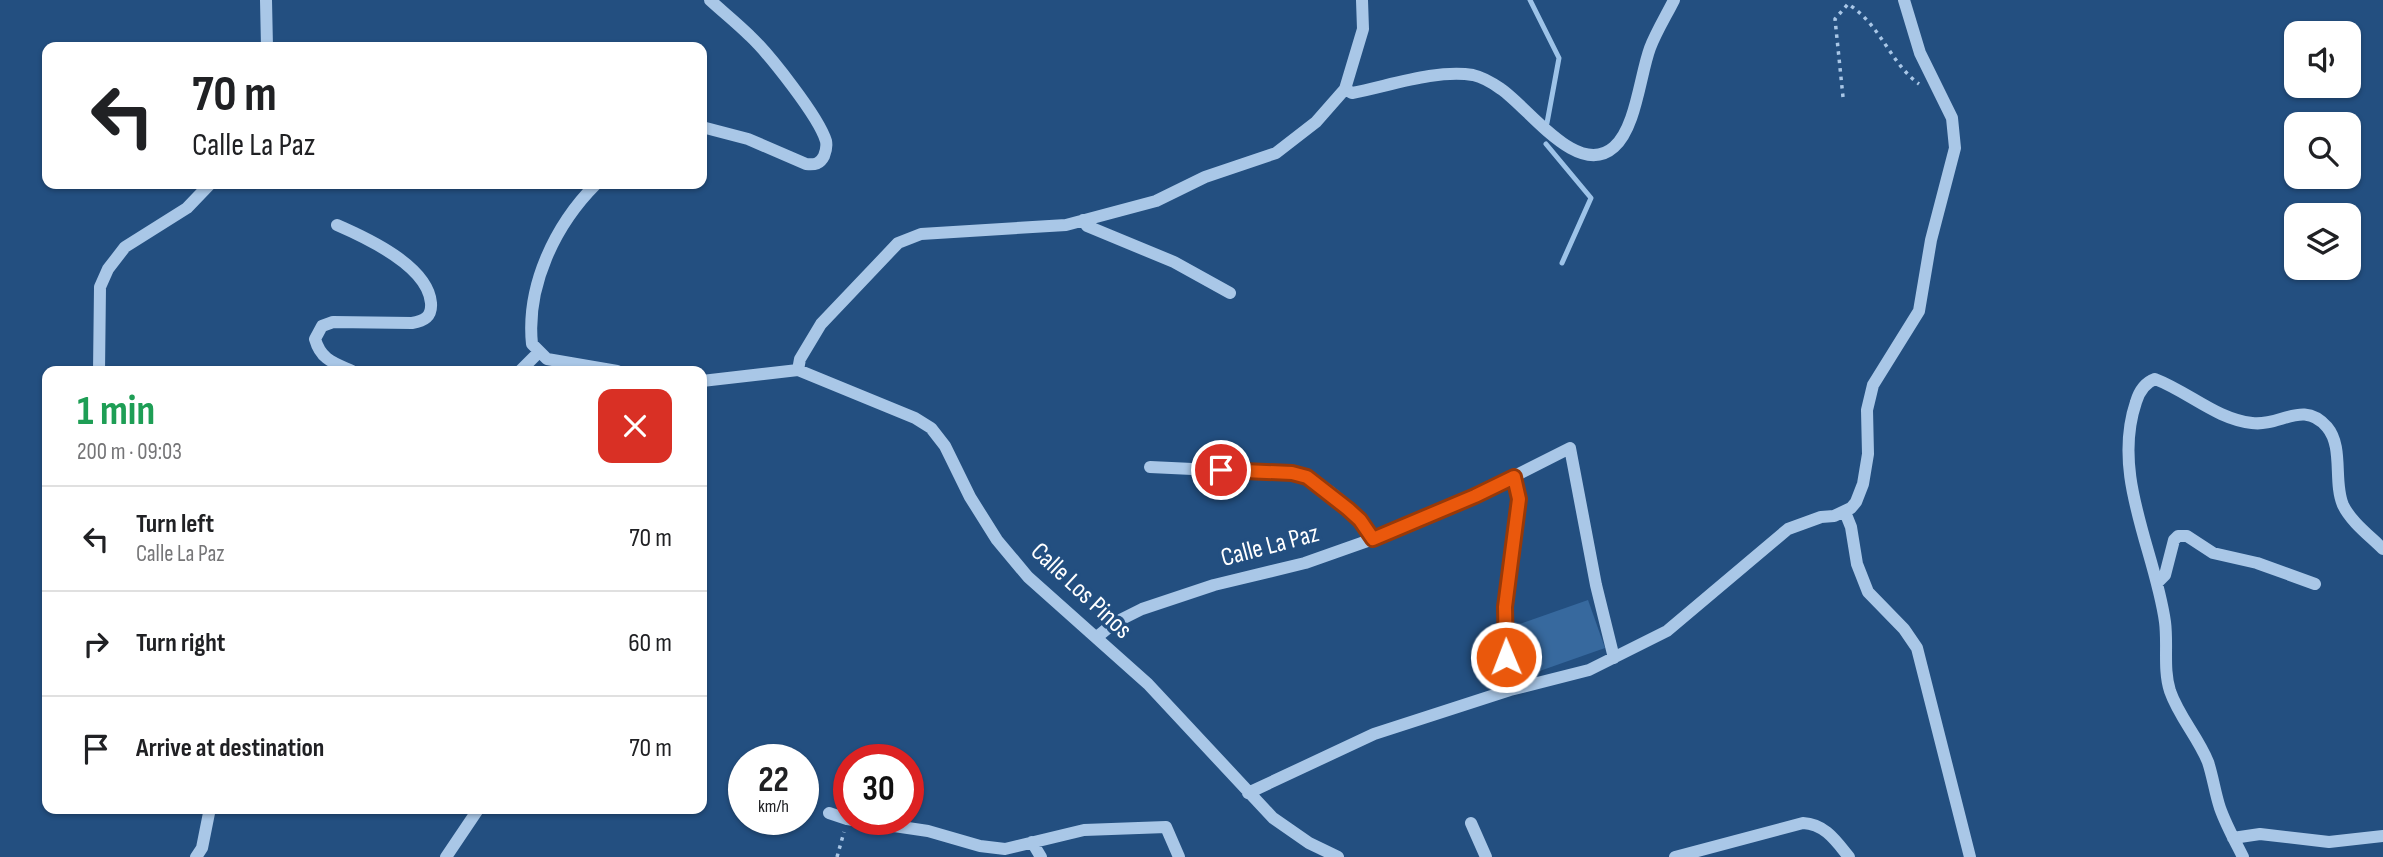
<!DOCTYPE html>
<meta charset="utf-8">
<style>
:root{--surface:#fff;--page:#f2f2f2;--text:#202124;--muted:#757577;--line:#e0e0e0}
body{margin:0;font-family:"Sofia Sans Condensed",sans-serif;background:var(--page);color:var(--text);height:100vh;display:flex;flex-direction:column;font-size:26px;white-space:nowrap}
*{box-sizing:border-box;margin:0}
p{font-size:23px;color:var(--muted)}
.icon{flex:none;width:38px;height:38px;fill:none;stroke:currentColor;stroke-width:2;stroke-linecap:round;stroke-linejoin:round}
.map{position:relative;flex:1;overflow:hidden}
.side{position:absolute;left:42px;top:366px;width:665px;height:448px;display:flex;flex-direction:column;background:var(--surface);border-radius:14px;box-shadow:0 2px 5px #0004}
.side>*{flex:none}
.banner{position:absolute;left:42px;top:42px;width:665px;height:147px;border-radius:14px;box-shadow:0 2px 5px #0004;background:#fff;color:var(--text);overflow:hidden}
.controls{position:absolute;left:2284px;top:21px;display:grid;gap:14px}
.controls a{display:grid;place-items:center;width:77px;height:77px;border-radius:14px;background:var(--surface);box-shadow:0 2px 5px #0004;font-size:35px}
.speed{position:absolute;left:728px;top:744px;display:flex;gap:14px;font-size:35px;font-weight:700;text-align:center}
.speed>*{display:grid;place-content:center;width:91px;height:91px;border-radius:50%;background:var(--surface);box-shadow:0 2px 5px #0004;line-height:1}
.speed small{font-size:18px;font-weight:400}
.speed .limit{border:10px solid #d22;background:#fff;color:#111}
.pin{position:absolute;display:grid;place-items:center;width:60px;height:60px;color:#fff;margin:-30px;border:4px solid #fff;border-radius:50%;box-shadow:0 2px 7px #0007}
.me{position:absolute;width:77px;margin:-38px;rotate:359deg;stroke-linejoin:round;filter:drop-shadow(0 0 5px #0008)}
.turn{display:flex;align-items:center;gap:24px;height:147px;padding:0 35px;font-size:32px}
.turn .icon{width:91px;height:91px;stroke-width:2.5}
.turn b{display:block;font-size:49px;line-height:60px}
.round{display:grid;place-items:center;flex:none;width:74px;height:74px;border-radius:14px;background:var(--page)}
.summary{display:flex;align-items:center;justify-content:space-between;height:119px;padding:0 35px}
h1{font-size:42px;font-weight:700;line-height:52px;color:#1e9e55}
ul{padding:0;list-style:none}
li{display:flex;align-items:center;gap:21px;height:105px;padding:0 35px;border-top:2px solid var(--line)}
li div{flex:1}
li b{display:block;font-size:26px}
li em{font-style:normal}
.map>svg:first-child{display:block}
</style>
<div class="map">
<svg width="2383" height="857" viewBox="0 0 2383 857">
<rect width="100%" height="100%" fill="#234f80"/>
<path fill="#37699e" d="M 1588,600 L 1605,648 L 1534,673 L 1517,625 Z"/>
<g fill="none" stroke-linecap="round" stroke-linejoin="round">
<path stroke="#9dc3e8" stroke-width="5" d="M 1530,0 L 1559,58 L 1547,123
M 1546,144 L 1591,198 L 1562,263"/>
<path stroke="#a9c7e7" stroke-width="3.5" stroke-dasharray="3.5 5" stroke-linecap="butt" d="M 1843,97 L 1835,19 L 1848,4 C 1881,25 1890,63 1919,84
M 837,857 L 844,832"/>
<path stroke="#a9c7e7" stroke-width="12" d="M 266,0 L 267,47
M 1345,89 L 1352,93 C 1389,86 1436,69 1473,75 C 1482,77 1494,84 1501,89 C 1529,108 1578,179 1614,147 C 1636,128 1640,75 1650,48 C 1656,32 1666,16 1674,0
M 702,127 L 748,139 L 806,164 C 815,165 820,164 824,156 C 826,151 827,146 826,141 C 819,117 769,54 750,36 C 737,23 723,12 710,0
M 596,184 C 555,225 526,286 532,344 L 547,359 L 617,371
M 1083,220 L 1087,226 L 1174,262 L 1230,293
M 337,225 C 367,238 428,266 431,303 C 432,317 424,321 412,323 L 333,322 L 322,326 L 315,339 C 321,360 334,363 352,371
M 798,370 L 800,359 L 821,324 L 898,243 L 921,234 L 1066,225 L 1156,201 L 1205,177 L 1276,153 L 1316,122 L 1345,89 L 1363,29 L 1362,0
M 99,371 L 100,287 L 108,269 L 125,247 L 187,208 L 210,184
M 520,371 L 538,353
M 702,381 L 798,370 L 915,418 L 931,428 L 945,446 L 970,497 L 997,540 L 1028,577 L 1148,684 L 1273,818 L 1309,843 L 1338,857
M 1150,467 L 1300,474 C 1324,483 1363,516 1373,539
M 1845,512 L 1851,527 L 1857,564 L 1868,592 L 1904,629 L 1917,648 L 1970,857
M 2157,583 L 2165,575 L 2174,540 L 2178,536 L 2187,536 L 2213,553 L 2257,563 L 2315,584
M 1097,637 L 1114,623 L 1142,609 L 1214,585 L 1305,563 L 1373,539 L 1475,496 L 1570,448 L 1596,585 L 1614,658
M 1510,690 C 1500,647 1506,601 1511,558 C 1514,532 1523,502 1514,477
M 1248,793 L 1374,734 L 1510,690 L 1589,670 L 1667,631 L 1788,529 L 1821,517 L 1834,516 L 1851,508 L 1856,502 L 1863,484 L 1868,454 L 1867,410 L 1873,385 L 1919,311 L 1931,240 L 1955,148 L 1952,118 L 1920,53 L 1904,0
M 829,813 L 847,819 L 928,831 L 980,846 L 1005,849 L 1084,830 L 1166,827 L 1179,857
M 1471,823 L 1486,857
M 2233,838 L 2260,834 L 2329,842 L 2383,836
M 1032,842 L 1041,857
M 196,857 L 202,848 L 210,808
M 446,857 L 479,808
M 1675,857 L 1803,823 C 1825,824 1836,841 1849,857
M 2243,857 C 2235,841 2226,825 2220,808 C 2215,793 2213,777 2208,762 C 2198,737 2179,717 2170,691 C 2163,669 2168,645 2165,622 C 2155,550 2111,476 2136,402 C 2139,392 2144,383 2155,379 C 2189,392 2216,419 2252,423 C 2280,427 2303,399 2327,427 C 2344,447 2333,482 2343,505 C 2351,522 2370,536 2383,549"/>
</g>
<g fill="none" stroke-linecap="round" stroke-linejoin="round">
<defs>
<path id="route" d="M 1221,470 L 1292,473 L 1307,477 L 1348,509 L 1360,520 L 1373,539 L 1475,496 L 1514,477 L 1519,499 L 1505,607 L 1506,657"/>
</defs>
<use href="#route" stroke="#983908" stroke-width="18"/>
<use href="#route" stroke="#ea580c" stroke-width="12"/>
</g>
<g text-anchor="middle" dominant-baseline="central" stroke-width="7" stroke-linejoin="round" paint-order="stroke">
<g font-size="26" fill="#fff" stroke="#234f80">
<text transform="translate(1270 546) rotate(-15)">Calle La Paz</text>
<text transform="translate(1081 591) rotate(43)">Calle Los Pinos</text>
</g>
</g>
</svg>
<div class="controls">
<a><svg class="icon" aria-label="sound" viewBox="0 0 24 24"><path d="M4 9h4l5-4v14l-5-4H4zM17 9q2 3 0 6"/></svg></a>
<a><svg class="icon" aria-label="search" viewBox="0 0 24 24"><circle cx="10" cy="10" r="6"/><path d="M15 15l6 6"/></svg></a>
<a><svg class="icon" aria-label="layers" viewBox="0 0 24 24"><path d="M12 4l9 5-9 5-9-5zM3 14l9 5 9-5"/></svg></a>
</div>
<div class="speed"><div>22<small>km/h</small></div><div class="limit">30</div></div>
<div class="pin" style="left:1221px;top:470px;background:#d93025"><svg class="icon" aria-label="arrive" viewBox="0 0 24 24"><path d="M6 21V4h12l-3 4 3 4H6"/></svg></div>
<svg class="me" style="left:1506px;top:657px" viewBox="-20 -20 40 40"><circle r="17" fill="#ea580c" stroke="#fff" stroke-width="3"/><path d="M0-11L8 9 0 5-8 9z" fill="#fff"/></svg>
<div class="banner">
<div class="turn"><svg class="icon" aria-label="left" viewBox="0 0 24 24"><path d="M17 20v-9H6M10 6l-5 5 5 5"/></svg><div><b>70 m</b>Calle La Paz</div></div>
</div>
<section class="side">
<div class="summary"><div><h1>1 min</h1><p>200 m · 09:03</p></div><a class="round" style="background:#d93025;color:#fff"><svg class="icon" aria-label="close" viewBox="0 0 24 24"><path d="M6 6l12 12M18 6L6 18"/></svg></a></div>
<ul>
<li><svg class="icon" aria-label="left" viewBox="0 0 24 24"><path d="M17 20v-9H6M10 6l-5 5 5 5"/></svg><div><b>Turn left</b><p>Calle La Paz</p></div><em>70 m</em></li>
<li><svg class="icon" aria-label="right" viewBox="0 0 24 24"><path d="M7 20v-9h11M14 6l5 5-5 5"/></svg><div><b>Turn right</b></div><em>60 m</em></li>
<li><svg class="icon" aria-label="arrive" viewBox="0 0 24 24"><path d="M6 21V4h12l-3 4 3 4H6"/></svg><div><b>Arrive at destination</b></div><em>70 m</em></li>
</ul>
</section>
</div>
